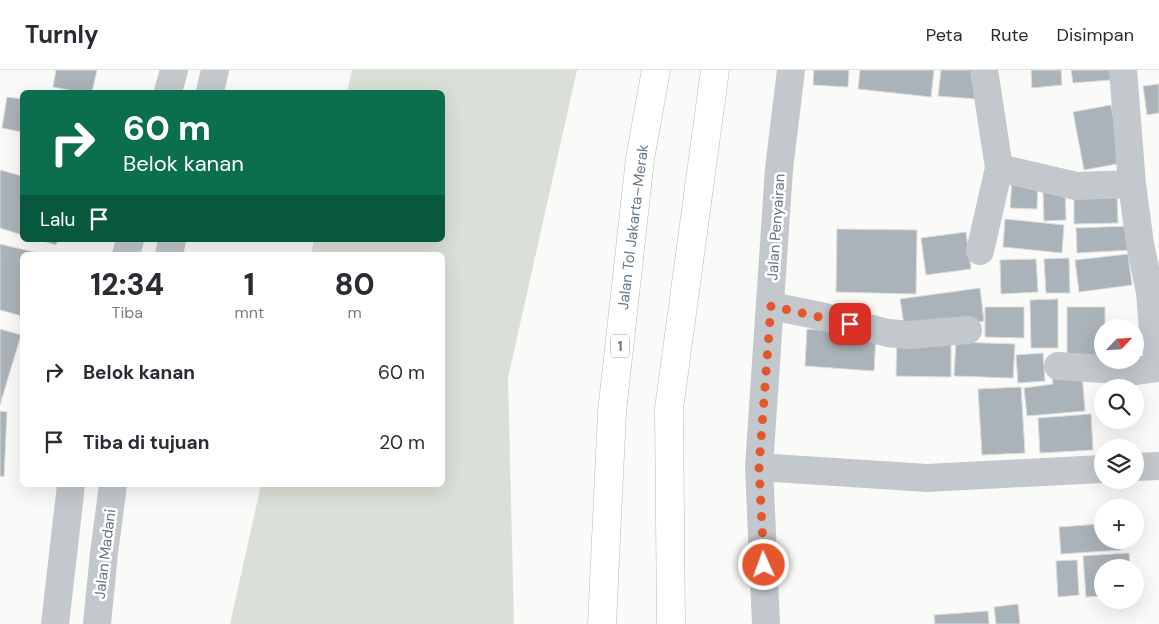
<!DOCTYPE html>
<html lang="id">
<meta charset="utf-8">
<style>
:root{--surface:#fff;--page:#f2f2f3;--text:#2b2b33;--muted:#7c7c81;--line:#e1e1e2}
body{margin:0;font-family:"DM Sans",sans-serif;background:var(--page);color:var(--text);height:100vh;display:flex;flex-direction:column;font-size:19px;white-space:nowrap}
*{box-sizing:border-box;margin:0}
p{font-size:16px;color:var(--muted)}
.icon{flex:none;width:28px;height:28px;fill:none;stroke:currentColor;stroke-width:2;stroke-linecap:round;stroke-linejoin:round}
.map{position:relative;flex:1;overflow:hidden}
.drawer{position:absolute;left:20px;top:182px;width:425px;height:235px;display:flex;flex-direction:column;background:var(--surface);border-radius:8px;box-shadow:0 5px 20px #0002}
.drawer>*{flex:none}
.hud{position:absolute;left:20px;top:20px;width:425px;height:152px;border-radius:8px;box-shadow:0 5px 20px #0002;background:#0b6e4f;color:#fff;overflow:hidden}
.needle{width:32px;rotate:65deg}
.controls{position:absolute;left:1094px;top:249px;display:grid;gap:10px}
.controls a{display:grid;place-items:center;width:50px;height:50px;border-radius:50%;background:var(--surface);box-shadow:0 5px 20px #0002;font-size:25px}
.pin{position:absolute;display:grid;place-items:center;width:42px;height:42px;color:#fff;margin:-21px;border-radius:10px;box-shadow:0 2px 8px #0006}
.me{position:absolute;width:55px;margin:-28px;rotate:358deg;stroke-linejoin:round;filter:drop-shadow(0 0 4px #0008)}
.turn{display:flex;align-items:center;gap:18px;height:105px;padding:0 20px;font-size:22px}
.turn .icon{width:65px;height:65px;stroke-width:2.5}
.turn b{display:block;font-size:35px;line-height:42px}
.then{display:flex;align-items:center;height:48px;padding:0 20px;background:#0003;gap:10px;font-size:19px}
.eta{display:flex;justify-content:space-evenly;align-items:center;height:85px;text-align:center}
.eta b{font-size:30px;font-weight:800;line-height:35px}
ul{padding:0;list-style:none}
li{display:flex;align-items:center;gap:15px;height:70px;padding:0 20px}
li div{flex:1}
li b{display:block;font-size:19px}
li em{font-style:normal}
header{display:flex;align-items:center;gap:30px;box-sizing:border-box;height:70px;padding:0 25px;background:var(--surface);border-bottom:1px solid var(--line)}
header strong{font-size:24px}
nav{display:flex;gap:28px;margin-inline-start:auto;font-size:18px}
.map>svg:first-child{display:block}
</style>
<header>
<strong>Turnly</strong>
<nav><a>Peta</a><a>Rute</a><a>Disimpan</a></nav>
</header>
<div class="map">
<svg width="1159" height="554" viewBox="0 0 1159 554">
<rect width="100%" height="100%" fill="#fafaf8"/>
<path fill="#dadfd7" d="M 352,0 L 577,0 L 508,308 L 514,554 L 230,554 L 261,415 L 442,415 L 442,185 L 311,185 L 314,170 L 442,170 L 442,22 L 347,22 Z"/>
<path fill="#aab3b9" stroke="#dcdcda" d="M 56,0 L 97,0 L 92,22 L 78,22 L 53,17 Z
M 814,0 L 849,0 L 848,17 L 813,15 Z
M 860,0 L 934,0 L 931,27 L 858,19 Z
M 941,0 L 978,0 L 976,29 L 938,26 Z
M 1031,0 L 1061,0 L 1062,15 L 1032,18 Z
M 1071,0 L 1121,0 L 1122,9 L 1073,13 Z
M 1159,14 L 1159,43 L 1147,45 L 1143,16 Z
M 7,27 L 22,29 L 22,62 L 2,58 Z
M 1111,35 L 1122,93 L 1084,100 L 1073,42 Z
M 0,100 L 22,106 L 22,165 L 0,158 Z
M 1012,111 L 1038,112 L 1037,139 L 1010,138 Z
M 1043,121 L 1065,121 L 1066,150 L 1044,151 Z
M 1074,125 L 1117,125 L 1118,153 L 1074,154 Z
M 1005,149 L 1064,155 L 1062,183 L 1003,177 Z
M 1130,156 L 1131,180 L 1077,183 L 1076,158 Z
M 837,159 L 917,160 L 916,224 L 836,222 Z
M 966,162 L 971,199 L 926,205 L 921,168 Z
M 40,170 L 58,170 L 56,175 Z
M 0,174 L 47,185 L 22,185 L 22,246 L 0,240 Z
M 1128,184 L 1132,215 L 1079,222 L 1075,190 Z
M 1069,188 L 1070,223 L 1046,223 L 1044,189 Z
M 1036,189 L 1038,222 L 1001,224 L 1000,190 Z
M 980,218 L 984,251 L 905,261 L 900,229 Z
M 1058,229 L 1058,278 L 1031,278 L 1030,230 Z
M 985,237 L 1024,237 L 1024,268 L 985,267 Z
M 1067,237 L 1105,237 L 1105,258 L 1102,258 L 1102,286 L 1067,286 Z
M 0,259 L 21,265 L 0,335 Z
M 807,259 L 876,264 L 874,301 L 805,296 Z
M 897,270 L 951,271 L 951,307 L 896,306 Z
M 956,272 L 1015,274 L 1013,308 L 954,306 Z
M 1043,283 L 1045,311 L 1018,313 L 1016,285 Z
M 1082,303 L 1085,341 L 1027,346 L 1024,318 L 1053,314 L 1052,305 Z
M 1021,317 L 1025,383 L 982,385 L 978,319 Z
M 0,341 L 7,342 L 4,407 L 0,406 Z
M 1091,344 L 1093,380 L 1040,383 L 1038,348 Z
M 1102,454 L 1102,470 L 1120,470 L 1121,480 L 1061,484 L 1059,457 Z
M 1129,483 L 1130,498 L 1102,498 L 1102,526 L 1086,527 L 1083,486 Z
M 1077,490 L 1079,525 L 1058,527 L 1056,491 Z
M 1018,534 L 1020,554 L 996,554 L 994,537 Z
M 988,541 L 989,554 L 935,554 L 934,545 Z"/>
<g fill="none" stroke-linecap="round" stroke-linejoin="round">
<defs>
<path id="highway" d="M 602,554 L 612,342 L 640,89 L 656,0
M 671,554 L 669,339 L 715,0"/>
</defs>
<use href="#highway" stroke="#b4b9bd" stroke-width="29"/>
<path stroke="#c3c8cc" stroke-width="28" d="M 1123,0 L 1132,114 L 1140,174 L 1150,222 L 1153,259 L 1159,296
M 168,22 L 174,0
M 210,22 L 215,0
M 999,98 L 1076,116 L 1132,114
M 980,181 L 999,98 L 984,0
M 126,185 L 130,170
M 169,185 L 172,170
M 771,236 L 821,246 L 888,263 L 909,265 L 968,260
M 1058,296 L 1135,301 L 1159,298
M 759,397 L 927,408 L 1102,399
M 1135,397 L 1159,396
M 55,554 L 71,415
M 97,554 L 104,483 L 113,415
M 766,554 L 759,397 L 779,99 L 791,0"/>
<use href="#highway" stroke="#fff" stroke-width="28"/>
</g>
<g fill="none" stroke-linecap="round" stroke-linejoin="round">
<path stroke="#e4572e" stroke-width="9" stroke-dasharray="0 16.2" d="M 764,495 L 759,397 L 771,236 L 850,254"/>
</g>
<g text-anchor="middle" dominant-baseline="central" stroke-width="5" stroke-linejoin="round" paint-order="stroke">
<rect fill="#fff" stroke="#939fa8" stroke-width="1" x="611" y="264.5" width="18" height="23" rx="4"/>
<g font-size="14" font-weight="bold" fill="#657683">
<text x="620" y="276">1</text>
</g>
<g font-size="15" fill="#657683" stroke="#fff">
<text transform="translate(633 157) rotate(-83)">Jalan Tol Jakarta–Merak</text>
<text transform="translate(776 157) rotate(-86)">Jalan Penyairan</text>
<text transform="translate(105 484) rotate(-83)">Jalan Madani</text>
</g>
</g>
</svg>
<div class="controls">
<a><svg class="needle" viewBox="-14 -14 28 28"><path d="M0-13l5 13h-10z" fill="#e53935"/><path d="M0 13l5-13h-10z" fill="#7c7c81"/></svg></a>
<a><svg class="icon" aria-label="search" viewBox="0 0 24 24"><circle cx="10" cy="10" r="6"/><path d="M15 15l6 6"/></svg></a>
<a><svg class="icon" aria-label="layers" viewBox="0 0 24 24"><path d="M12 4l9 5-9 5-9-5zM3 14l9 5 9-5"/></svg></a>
<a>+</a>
<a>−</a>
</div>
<div class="pin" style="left:850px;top:254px;background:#d93025"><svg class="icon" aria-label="arrive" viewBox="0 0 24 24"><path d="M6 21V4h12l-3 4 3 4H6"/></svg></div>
<svg class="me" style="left:764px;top:495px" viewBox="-20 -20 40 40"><circle r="17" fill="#e4572e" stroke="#fff" stroke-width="3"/><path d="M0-11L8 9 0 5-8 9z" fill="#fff"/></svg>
<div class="hud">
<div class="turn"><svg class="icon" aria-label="right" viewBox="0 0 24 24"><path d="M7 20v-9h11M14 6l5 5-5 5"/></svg><div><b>60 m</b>Belok kanan</div></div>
<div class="then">Lalu<svg class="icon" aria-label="arrive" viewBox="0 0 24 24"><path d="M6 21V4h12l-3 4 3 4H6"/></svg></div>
</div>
<section class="drawer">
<div class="eta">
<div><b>12:34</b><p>Tiba</p></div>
<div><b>1</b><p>mnt</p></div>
<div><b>80</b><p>m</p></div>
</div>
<ul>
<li><svg class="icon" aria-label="right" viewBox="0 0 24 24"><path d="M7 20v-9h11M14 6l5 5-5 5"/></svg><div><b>Belok kanan</b></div><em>60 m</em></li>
<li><svg class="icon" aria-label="arrive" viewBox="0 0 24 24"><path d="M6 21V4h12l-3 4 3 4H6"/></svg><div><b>Tiba di tujuan</b></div><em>20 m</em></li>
</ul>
</section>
</div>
